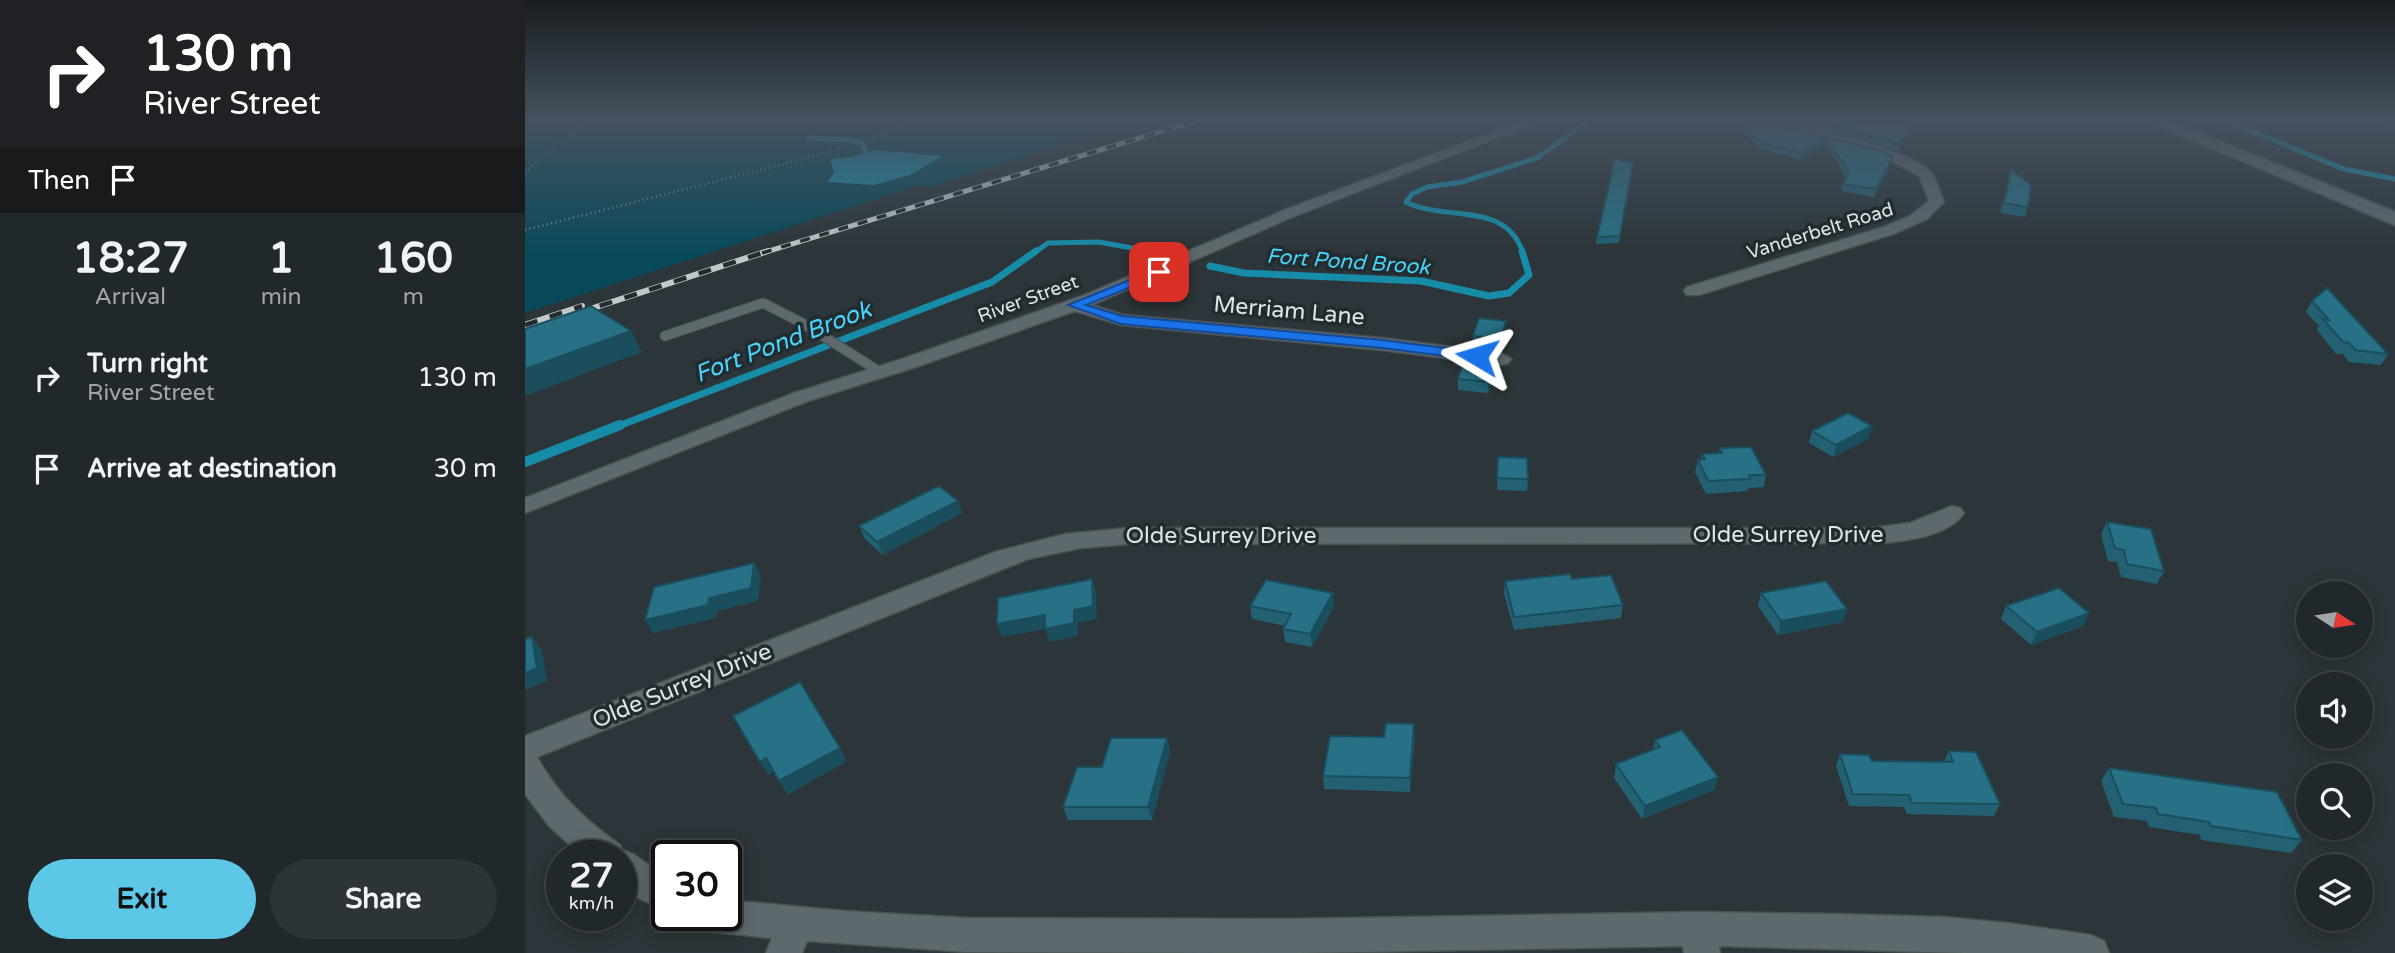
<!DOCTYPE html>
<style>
:root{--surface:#21282b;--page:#2d3437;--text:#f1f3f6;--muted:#a2a6a9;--line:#3e4447;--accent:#5cc7e7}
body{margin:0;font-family:"Varela Round",sans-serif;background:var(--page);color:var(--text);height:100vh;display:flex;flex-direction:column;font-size:26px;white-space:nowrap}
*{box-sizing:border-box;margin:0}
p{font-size:23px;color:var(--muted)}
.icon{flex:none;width:38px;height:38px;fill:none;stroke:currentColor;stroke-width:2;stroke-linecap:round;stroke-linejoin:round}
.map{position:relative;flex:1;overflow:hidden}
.panel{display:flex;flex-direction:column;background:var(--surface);width:525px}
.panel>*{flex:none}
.guide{background:#202124;color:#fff;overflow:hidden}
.needle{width:46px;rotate:102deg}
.fabs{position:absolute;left:1771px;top:581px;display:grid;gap:14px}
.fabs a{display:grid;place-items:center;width:77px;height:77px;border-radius:50%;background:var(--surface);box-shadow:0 4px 18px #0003,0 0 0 2px var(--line);font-size:35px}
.speed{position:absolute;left:21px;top:840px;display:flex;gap:14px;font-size:35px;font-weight:700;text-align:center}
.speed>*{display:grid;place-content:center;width:91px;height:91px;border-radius:50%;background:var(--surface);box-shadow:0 4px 18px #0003,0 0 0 2px var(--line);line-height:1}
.speed small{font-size:18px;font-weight:400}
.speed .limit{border:4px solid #111;border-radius:10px;background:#fff;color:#111}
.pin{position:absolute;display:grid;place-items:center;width:60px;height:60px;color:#fff;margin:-30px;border-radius:14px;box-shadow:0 4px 10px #0006}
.me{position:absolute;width:77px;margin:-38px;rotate:277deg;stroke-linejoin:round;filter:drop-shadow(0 0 5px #0008)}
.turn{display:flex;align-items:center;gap:24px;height:147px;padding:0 28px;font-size:32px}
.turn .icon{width:91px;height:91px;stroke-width:2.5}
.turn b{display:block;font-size:49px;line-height:60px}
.then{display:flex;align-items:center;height:66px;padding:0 28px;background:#0003;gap:14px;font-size:26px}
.eta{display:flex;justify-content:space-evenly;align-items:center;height:119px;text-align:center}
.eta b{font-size:42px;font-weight:700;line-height:49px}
.cta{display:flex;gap:14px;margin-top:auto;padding:14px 28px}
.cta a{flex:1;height:80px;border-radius:42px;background:var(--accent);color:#111;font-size:28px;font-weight:700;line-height:80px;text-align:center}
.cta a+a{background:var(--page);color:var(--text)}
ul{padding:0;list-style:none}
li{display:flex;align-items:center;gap:21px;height:91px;padding:0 28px}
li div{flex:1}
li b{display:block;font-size:26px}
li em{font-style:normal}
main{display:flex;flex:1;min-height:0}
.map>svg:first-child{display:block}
</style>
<main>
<section class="panel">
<div class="guide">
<div class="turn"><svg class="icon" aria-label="right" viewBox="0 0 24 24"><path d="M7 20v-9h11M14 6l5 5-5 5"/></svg><div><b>130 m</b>River Street</div></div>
<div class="then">Then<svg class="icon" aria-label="arrive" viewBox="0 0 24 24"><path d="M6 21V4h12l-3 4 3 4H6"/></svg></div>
</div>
<div class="eta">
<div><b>18:27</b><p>Arrival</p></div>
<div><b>1</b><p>min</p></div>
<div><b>160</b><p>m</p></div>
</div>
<ul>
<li><svg class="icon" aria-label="right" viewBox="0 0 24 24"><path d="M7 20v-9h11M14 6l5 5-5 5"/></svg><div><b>Turn right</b><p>River Street</p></div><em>130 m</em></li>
<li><svg class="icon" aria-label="arrive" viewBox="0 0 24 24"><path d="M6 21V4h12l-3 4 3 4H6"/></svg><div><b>Arrive at destination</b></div><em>30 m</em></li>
</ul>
<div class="cta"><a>Exit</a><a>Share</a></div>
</section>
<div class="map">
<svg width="1870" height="953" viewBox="0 0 1870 953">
<rect width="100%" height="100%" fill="#2c3539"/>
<path fill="#094a5a" d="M 0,119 L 563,119 L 564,135 L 403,188 L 394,185 L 0,313 Z"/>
<path fill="#178ca9" d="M 351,150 L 418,156 L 385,175 L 349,185 L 303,182 L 309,172 L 305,161 L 307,159 L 326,157 Z"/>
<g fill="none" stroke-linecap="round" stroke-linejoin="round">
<path stroke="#178ca9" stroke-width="5" d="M 1697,119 L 1819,169 L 1870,179
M 283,138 L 325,140 L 338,144 L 341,153
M 509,253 L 523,243 L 574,242 L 634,253
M 998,253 C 981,200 920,222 881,202 L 887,194 L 902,187 L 937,182 L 1012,158 L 1066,119"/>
<path stroke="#178ca9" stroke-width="7" d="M 625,251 L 646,255
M 685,266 L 719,273 L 896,281 L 964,296 L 984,293 L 1004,275 L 997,251
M 91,427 L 467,282 L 511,251"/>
<path stroke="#178ca9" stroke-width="10" d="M 0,462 L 95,425"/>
<defs>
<path id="service" d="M 140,336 L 238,303 L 279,324 L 355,372"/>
<path id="minor" d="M 1003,119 L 1021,119 L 772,215 L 567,305 L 598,315 L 857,338 L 976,353 L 986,359 L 983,363 L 976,365 L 857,350 L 596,325 L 550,311 L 391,367 L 283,401 L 0,513 L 0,498 L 269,393 L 377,359 L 560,295 L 762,209 Z
M 1208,119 C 1245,119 1382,145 1406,172 C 1412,180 1415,193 1419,202 L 1402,219 L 1371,233 L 1174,295 L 1162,295 L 1159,291 L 1162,287 L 1359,227 L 1385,216 L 1404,201 L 1394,176 L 1356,155 Z
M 1427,506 L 1435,508 L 1439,513 C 1424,536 1382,541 1357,543 L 603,544 L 556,548 L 503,559 L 12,757 C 33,795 60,820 95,845 L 97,850 L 108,854 L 142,878 L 142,910 L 115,899 L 96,885 L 96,856 L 57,856 L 24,826 L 0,794 L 0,736 L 470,552 L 540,534 L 603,528 L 1346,528 L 1385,523 Z
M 201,900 L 319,911 L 443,918 L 765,919 L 1173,912 L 1314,914 L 1418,917 L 1483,923 L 1566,935 L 1579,941 L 1584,953 L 1438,953 L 1194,946 L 1195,953 L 1159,953 L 1158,946 L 776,953 L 443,952 L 282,941 L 277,953 L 241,953 L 247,938 L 189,932 L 176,927 L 171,915 L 201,915 Z"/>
<path id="tertiary" d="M 1617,119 L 1639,119 L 1870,212 L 1870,225 Z"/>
</defs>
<use href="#service" stroke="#495154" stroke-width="11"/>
<use href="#minor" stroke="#495154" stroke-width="3"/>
<use href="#tertiary" stroke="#495154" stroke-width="4"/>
<path stroke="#878e91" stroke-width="2.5" stroke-dasharray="1 3.5" stroke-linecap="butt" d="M 0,172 L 56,125 L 69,119
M 0,230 L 294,155 L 360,133 L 385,119"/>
<use href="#service" stroke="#5e696d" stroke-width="9"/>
<use href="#minor" fill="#5e696d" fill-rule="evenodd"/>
<use href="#tertiary" fill="#5e696d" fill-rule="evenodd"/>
<defs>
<path id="rail-far1" d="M 237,253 L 677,119"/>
<path id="rail" d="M 50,314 L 243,251
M 0,325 L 57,306"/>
</defs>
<use href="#rail-far1" stroke="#c1c8ca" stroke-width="5"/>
<use href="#rail" stroke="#c1c8ca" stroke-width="6"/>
<use href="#rail-far1" stroke="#222b2f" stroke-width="3.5" stroke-dasharray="10" stroke-linecap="butt"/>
<use href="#rail" stroke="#222b2f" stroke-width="4.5" stroke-dasharray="13" stroke-linecap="butt"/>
</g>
<path fill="#226072" d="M 1216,119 L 1357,151 L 1366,164 L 1349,197 L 1316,191 L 1318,184 L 1321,177 L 1302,146 L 1275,160 L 1231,147 L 1215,123 Z
M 1230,119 L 1322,119 L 1344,125 L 1384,128 L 1382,135 L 1373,151 L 1281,126 Z
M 1756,119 L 1870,119 L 1870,128 L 1758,121 Z
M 1108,163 L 1094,243 L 1071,244 L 1072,237 Z
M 1486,170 L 1503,207 L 1500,217 L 1475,213 Z
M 1787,301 L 1863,354 L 1856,365 L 1824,362 L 1818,354 L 1811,354 L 1792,330 L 1794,326 L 1781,312 Z
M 980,332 L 975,350 L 948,347 L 948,336 Z
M 971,356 L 971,367 L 963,393 L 933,390 L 933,379 Z
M 1287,431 L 1344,438 L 1308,457 L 1284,443 Z
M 1195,448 L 1241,475 L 1239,487 L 1224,488 L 1223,491 L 1181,494 L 1170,472 L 1173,460 L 1176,459 L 1177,454 L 1194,453 Z
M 973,457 L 1003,479 L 1002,491 L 972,490 Z
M 433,501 L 437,513 L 358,555 L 340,539 L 334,526 Z
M 1582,522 L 1639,571 L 1632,584 L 1596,577 L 1592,562 L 1583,561 L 1576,534 Z
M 1047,579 L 1098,605 L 1096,618 L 989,630 L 979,594 L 980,581 Z
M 808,593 L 809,606 L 787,647 L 760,642 L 758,629 L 760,626 L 727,619 L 725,606 Z
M 1236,593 L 1322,609 L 1318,622 L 1253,635 L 1233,606 Z
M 1481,606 L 1564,613 L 1558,626 L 1506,645 L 1476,619 Z
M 890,737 L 885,792 L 799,789 L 798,776 Z
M 642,738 L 645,752 L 627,820 L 543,820 L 538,807 Z
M 1130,740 L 1193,777 L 1189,790 L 1117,819 L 1089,778 L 1091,764 L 1128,750 Z
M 1424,751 L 1475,804 L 1469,816 L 1382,814 L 1379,807 L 1324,806 L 1311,766 L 1315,754 L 1347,761 L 1419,762 Z
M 1584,768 L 1777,840 L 1766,853 L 1676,840 L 1675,835 L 1624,827 L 1622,821 L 1589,817 L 1576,781 Z"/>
<path fill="#1b4e5d" d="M 1384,128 L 1382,135 L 1373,151 L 1375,144 Z
M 1303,139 L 1302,146 L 1275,160 L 1277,153 Z
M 1368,157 L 1366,164 L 1349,197 L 1351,189 Z
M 981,321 L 980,332 L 975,350 L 976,339 Z
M 106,331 L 117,352 L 0,396 L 0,369 Z
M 971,356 L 971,367 L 963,393 L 963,382 Z
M 1347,426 L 1344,438 L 1308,457 L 1311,445 Z
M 433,501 L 437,513 L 358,555 L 352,542 Z
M 229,563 L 236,576 L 233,601 L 192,611 L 191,618 L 128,633 L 120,620 L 184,598 Z
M 567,579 L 571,592 L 572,619 L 553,623 L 553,636 L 524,642 L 520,629 Z
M 808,593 L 809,606 L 787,647 L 785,634 Z
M 1322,609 L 1318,622 L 1253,635 L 1256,621 Z
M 1564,613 L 1558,626 L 1506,645 L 1512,632 Z
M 520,615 L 525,628 L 477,637 L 472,624 Z
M 7,637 L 17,650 L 22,681 L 0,690 L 0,673 Z
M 889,724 L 890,737 L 885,792 L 885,778 Z
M 642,738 L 645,752 L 627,820 L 623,807 Z
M 315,748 L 322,761 L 263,795 L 254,781 Z
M 241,758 L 249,772 L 243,775 L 235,762 Z
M 1193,777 L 1189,790 L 1117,819 L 1120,806 Z"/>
<path fill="#277085" stroke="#1b4e5d" stroke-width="2" d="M 1218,119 L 1225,119 L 1357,151 L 1368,157 L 1351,189 L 1318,184 L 1324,172 L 1303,139 L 1277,153 L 1232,141 Z
M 1283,119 L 1322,119 L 1344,125 L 1367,121 L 1384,128 L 1375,144 Z
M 1090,159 L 1108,163 L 1095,236 L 1072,237 Z
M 1486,170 L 1506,185 L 1503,207 L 1479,203 Z
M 1802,288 L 1863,354 L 1831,350 L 1824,343 L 1818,342 L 1798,319 L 1804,320 L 1787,301 Z
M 66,306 L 106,331 L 0,369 L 0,329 Z
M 954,318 L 981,321 L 976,339 L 948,336 Z
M 942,352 L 971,356 L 963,382 L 933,379 Z
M 1323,413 L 1347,426 L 1311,445 L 1287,431 Z
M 1226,447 L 1241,475 L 1224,475 L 1225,479 L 1183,481 L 1173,460 L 1180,459 L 1177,454 L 1197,453 L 1195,448 Z
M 973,457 L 1002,458 L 1003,479 L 972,478 Z
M 414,486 L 433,501 L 352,542 L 334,526 Z
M 1582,522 L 1626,529 L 1639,571 L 1602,564 L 1599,550 L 1590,548 Z
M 229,563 L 226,588 L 184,598 L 183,605 L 120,620 L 129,587 Z
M 1045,574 L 1047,579 L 1086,575 L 1098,605 L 989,617 L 980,581 Z
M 567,579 L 568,606 L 549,610 L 549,623 L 520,629 L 520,615 L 472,624 L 473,598 Z
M 741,580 L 808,593 L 785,634 L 758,629 L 766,614 L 725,606 Z
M 1301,581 L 1322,609 L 1256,621 L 1236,593 Z
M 1534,588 L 1564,613 L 1512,632 L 1481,606 Z
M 7,637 L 12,668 L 0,673 L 0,639 Z
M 275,682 L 315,748 L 254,781 L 241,758 L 235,762 L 208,716 Z
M 861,723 L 889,724 L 885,778 L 798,776 L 805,736 L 859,737 Z
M 1157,730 L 1193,777 L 1120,806 L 1091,764 L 1135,747 L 1130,740 Z
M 586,738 L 642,738 L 623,807 L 538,807 L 552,767 L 577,767 Z
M 1424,751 L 1451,752 L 1475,804 L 1387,803 L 1384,795 L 1328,794 L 1315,754 L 1344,755 L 1347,761 L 1428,762 Z
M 1584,768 L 1752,792 L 1777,840 L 1686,826 L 1684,822 L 1633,814 L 1631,808 L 1598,804 Z"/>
<linearGradient id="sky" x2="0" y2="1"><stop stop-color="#181d1f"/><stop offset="0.47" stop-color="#45515f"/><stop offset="1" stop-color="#45515f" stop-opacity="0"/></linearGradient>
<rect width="1870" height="253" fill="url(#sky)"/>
<path fill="#1a73e8" stroke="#114b97" stroke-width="2" d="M 634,268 L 638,269 L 638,274 L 561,305 L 597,316 L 857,340 L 952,352 L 959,356 L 952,360 L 857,348 L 596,324 L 543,305 Z"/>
<g text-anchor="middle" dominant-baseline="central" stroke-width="7" stroke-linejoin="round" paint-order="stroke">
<g font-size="19" fill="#dfe5e7" stroke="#222b2f">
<text transform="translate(1295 231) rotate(-17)">Vanderbelt Road</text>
<text transform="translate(503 299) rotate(-20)">River Street</text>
</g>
<g font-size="21" font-style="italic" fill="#49d4fa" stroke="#222b2f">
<text transform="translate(823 262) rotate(4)">Fort Pond Brook</text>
</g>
<g font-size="23" fill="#dfe5e7" stroke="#222b2f">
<text transform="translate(764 311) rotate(5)">Merriam Lane</text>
<text x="1263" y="535">Olde Surrey Drive</text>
<text x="696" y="536">Olde Surrey Drive</text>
<text transform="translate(157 686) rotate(-22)">Olde Surrey Drive</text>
</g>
<g font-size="24" font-style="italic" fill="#49d4fa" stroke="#222b2f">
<text transform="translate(258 342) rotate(-21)">Fort Pond Brook</text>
</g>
</g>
</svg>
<div class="fabs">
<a><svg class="needle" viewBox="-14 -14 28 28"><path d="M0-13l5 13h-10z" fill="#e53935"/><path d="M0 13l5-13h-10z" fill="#a2a6a9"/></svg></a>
<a><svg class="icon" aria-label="sound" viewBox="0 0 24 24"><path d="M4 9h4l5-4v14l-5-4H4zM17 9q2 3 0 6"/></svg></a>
<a><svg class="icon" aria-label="search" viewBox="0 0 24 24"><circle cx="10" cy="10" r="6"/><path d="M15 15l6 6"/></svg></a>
<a><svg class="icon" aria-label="layers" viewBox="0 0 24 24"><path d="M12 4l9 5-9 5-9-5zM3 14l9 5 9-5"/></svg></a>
</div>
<div class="speed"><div>27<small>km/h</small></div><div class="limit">30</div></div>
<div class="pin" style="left:634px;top:272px;background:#d93025"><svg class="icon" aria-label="arrive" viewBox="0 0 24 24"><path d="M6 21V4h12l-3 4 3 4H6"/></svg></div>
<svg class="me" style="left:952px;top:356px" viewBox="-20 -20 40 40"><path d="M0-17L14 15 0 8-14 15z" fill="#1a73e8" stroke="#fff" stroke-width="4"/></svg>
</div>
</main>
